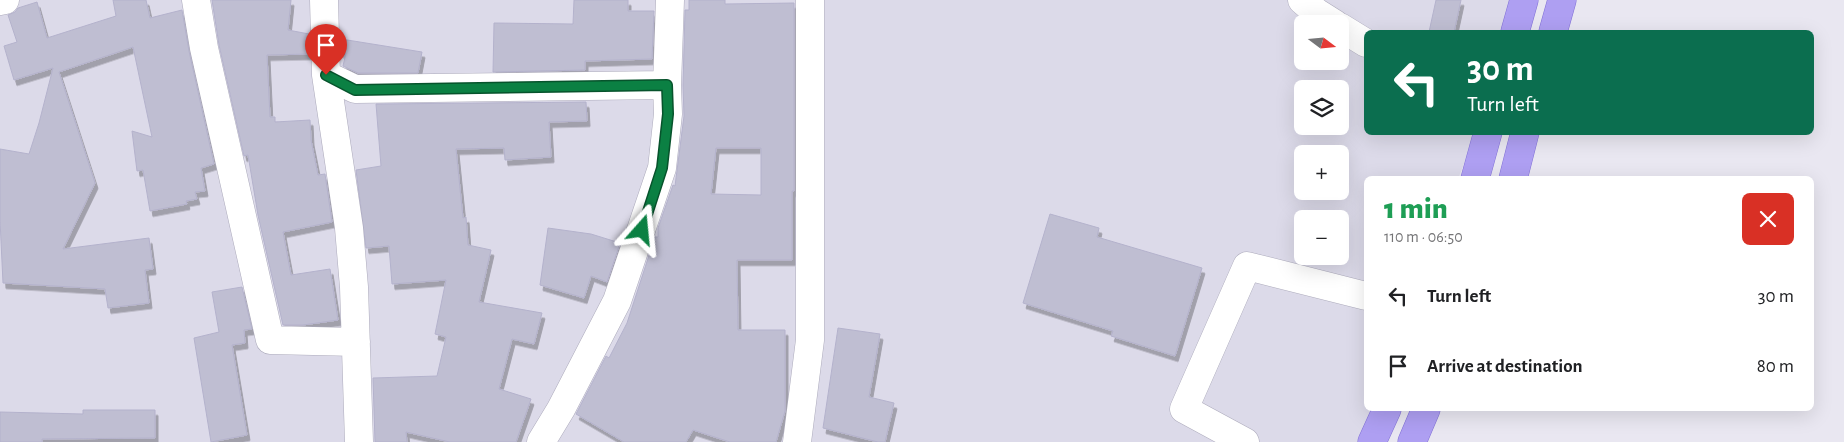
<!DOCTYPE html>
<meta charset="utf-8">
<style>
:root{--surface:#fff;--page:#f2f2f2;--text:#202124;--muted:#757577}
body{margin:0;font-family:"Alegreya Sans",sans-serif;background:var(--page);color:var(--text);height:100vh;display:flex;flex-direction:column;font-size:19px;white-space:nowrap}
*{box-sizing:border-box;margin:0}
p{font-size:16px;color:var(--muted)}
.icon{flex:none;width:28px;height:28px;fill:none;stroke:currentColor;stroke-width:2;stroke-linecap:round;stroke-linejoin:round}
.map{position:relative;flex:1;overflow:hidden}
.panel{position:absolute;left:1364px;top:176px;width:450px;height:235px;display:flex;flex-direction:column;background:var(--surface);border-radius:8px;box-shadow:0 5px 20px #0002}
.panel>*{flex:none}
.top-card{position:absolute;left:1364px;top:30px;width:450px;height:105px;border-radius:8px;box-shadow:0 5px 20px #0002;background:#0b6e4f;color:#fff;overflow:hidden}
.needle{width:32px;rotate:106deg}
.controls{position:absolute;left:1294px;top:15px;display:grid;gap:10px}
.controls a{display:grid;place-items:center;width:55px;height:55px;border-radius:8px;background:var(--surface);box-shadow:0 5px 20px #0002;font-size:25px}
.pin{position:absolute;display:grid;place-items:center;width:42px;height:42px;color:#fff;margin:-51px -21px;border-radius:50% 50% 50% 0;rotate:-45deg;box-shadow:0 0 5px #0007}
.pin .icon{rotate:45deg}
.me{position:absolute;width:55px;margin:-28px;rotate:18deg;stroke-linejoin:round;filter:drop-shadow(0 0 4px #0008)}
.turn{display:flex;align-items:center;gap:18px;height:105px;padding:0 20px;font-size:22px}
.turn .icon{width:65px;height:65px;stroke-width:2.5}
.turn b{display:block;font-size:35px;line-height:42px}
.round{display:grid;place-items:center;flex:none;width:52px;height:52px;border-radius:8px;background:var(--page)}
.overview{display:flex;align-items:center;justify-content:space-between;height:85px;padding:0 20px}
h1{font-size:30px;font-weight:800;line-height:38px;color:#1e9e55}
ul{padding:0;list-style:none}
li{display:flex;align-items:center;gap:15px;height:70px;padding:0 20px}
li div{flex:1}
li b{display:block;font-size:19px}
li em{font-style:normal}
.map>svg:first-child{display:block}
</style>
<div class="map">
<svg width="1844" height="442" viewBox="0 0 1844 442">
<defs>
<filter id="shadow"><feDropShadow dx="3" dy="5.5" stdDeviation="0" flood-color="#0004"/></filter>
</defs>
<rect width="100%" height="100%" fill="#e9e7f1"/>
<path fill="#dcdae9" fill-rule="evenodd" d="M 0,0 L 1515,0 L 1506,32 L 1366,32 L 1366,132 L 1476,133 L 1458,179 L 1366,179 L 1366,409 L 1371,409 L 1358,442 L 0,442 ZM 1302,24 L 1340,24 L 1340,61 L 1302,61 ZM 1302,89 L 1340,89 L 1340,126 L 1302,126 ZM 1302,154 L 1340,154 L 1340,191 L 1302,191 ZM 1302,219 L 1340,219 L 1340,256 L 1302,256 Z"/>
<path fill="#bfbed2" stroke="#b4b2cc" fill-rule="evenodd" filter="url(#shadow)" d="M 113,0 L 146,0 L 150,18 L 182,10 L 189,51 L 214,164 L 201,168 L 205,191 L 195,192 L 197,199 L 186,201 L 187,204 L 150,211 L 143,170 L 137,171 L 132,131 L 152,137 L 133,47 L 59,72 L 95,183 L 63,249 L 149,238 L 153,269 L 145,270 L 149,303 L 108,308 L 105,289 L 3,283 L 0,220 L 0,149 L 29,154 L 39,123 L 53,68 L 14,80 L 4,46 L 17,42 L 8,15 L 15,12 L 18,8 L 37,2 L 47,38 L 116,16 Z
M 212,0 L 291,0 L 288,30 L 309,34 L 310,54 L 267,55 L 270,117 L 275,117 L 275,122 L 310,120 L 311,140 L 318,175 L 325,174 L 332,222 L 283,232 L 291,275 L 330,269 L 338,320 L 303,325 L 283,325 L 258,215 L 248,155 L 244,156 L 219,45 Z
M 574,0 L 628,0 L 628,11 L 654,11 L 652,59 L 585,61 L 585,70 L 493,72 L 494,23 L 573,24 Z
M 689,0 L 725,0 L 725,4 L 794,3 L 794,191 L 792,191 L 792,260 L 737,260 L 738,330 L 785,330 L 785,411 L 776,442 L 730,442 L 693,430 L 686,442 L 624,442 L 576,414 L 606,356 L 609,358 L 627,323 L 655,237 L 658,237 L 658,228 L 673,185 L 675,186 L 684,116 L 683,85 L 685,10 L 689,10 ZM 716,148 L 761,148 L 761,195 L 711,194 Z
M 1436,0 L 1461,0 L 1454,32 L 1429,32 Z
M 341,39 L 422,52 L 418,73 L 358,73 L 343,66 L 346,53 L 341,53 Z
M 586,102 L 587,121 L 549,122 L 551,157 L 505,160 L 504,148 L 456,149 L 463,218 L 466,217 L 468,245 L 491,250 L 479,302 L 542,313 L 534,344 L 512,339 L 499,389 L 531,399 L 516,442 L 450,442 L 406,432 L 407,442 L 375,442 L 373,378 L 437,376 L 446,337 L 435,334 L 446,280 L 392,284 L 389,246 L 366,248 L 356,170 L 381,166 L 376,104 Z
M 1050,214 L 1099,228 L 1097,237 L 1202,268 L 1175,356 L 1111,336 L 1113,331 L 1023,303 Z
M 548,228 L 591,234 L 620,243 L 607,282 L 591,276 L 584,298 L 540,285 Z
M 242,287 L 252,329 L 244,330 L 245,343 L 232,345 L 247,435 L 211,442 L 194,338 L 219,332 L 212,292 Z
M 838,328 L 880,334 L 869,397 L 894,403 L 885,442 L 878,442 L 823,428 Z
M 83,410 L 155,410 L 155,438 L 42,439 L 42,442 L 0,442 L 0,412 L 83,414 Z"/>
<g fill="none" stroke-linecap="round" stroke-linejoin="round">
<defs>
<path id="street" d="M 196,0 L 204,48 L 270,340 L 356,342
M 324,0 L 326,75 L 349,228 L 354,287 L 359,442
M 1302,0 L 1316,12 L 1335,24
M 0,1 L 5,0
M 1340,27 L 1366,43
M 326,75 L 355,89 L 667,85
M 541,442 L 561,409 L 617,301 L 662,168 L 668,114 L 667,85 L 670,0
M 797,442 L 810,340 L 810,0
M 1245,442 L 1184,409 L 1247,266 L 1366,296"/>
<path id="primary" d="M 1515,32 L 1524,0
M 1553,32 L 1562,0
M 1475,179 L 1488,132
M 1513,179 L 1525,132
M 1372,442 L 1387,409
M 1412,442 L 1426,409"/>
</defs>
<use href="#street" stroke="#adabbc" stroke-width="29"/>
<use href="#primary" stroke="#8171d5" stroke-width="29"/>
<use href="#street" stroke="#fff" stroke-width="28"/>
<use href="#primary" stroke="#ae9ff2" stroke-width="28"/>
</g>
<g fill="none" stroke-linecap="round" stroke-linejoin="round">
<defs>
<path id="route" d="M 326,75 L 355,90 L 667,85 L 668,114 L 662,168 L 642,230"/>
</defs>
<use href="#route" stroke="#07532c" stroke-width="12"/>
<use href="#route" stroke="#0b8043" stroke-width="9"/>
</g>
</svg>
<div class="controls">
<a><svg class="needle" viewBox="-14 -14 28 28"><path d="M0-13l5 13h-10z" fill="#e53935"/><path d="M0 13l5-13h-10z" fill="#757577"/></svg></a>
<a><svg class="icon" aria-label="layers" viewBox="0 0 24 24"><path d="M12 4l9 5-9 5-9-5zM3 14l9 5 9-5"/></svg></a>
<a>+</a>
<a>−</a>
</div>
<div class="pin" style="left:326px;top:75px;background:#d93025"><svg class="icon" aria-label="arrive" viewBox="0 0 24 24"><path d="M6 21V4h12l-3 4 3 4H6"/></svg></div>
<svg class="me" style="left:642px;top:230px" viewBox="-20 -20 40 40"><path d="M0-17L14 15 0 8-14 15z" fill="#0b8043" stroke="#fff" stroke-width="4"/></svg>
<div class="top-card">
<div class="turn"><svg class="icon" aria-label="left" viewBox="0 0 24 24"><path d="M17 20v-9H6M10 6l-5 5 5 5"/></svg><div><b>30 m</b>Turn left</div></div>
</div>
<section class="panel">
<div class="overview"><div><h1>1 min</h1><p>110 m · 06:50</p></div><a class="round" style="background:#d93025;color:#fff"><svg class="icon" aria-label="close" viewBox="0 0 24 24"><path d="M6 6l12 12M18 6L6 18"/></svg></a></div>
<ul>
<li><svg class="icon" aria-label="left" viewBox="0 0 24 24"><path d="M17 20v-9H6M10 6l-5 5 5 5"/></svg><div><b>Turn left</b></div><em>30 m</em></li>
<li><svg class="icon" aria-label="arrive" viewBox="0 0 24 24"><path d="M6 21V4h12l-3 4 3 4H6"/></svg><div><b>Arrive at destination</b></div><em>80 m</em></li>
</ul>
</section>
</div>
